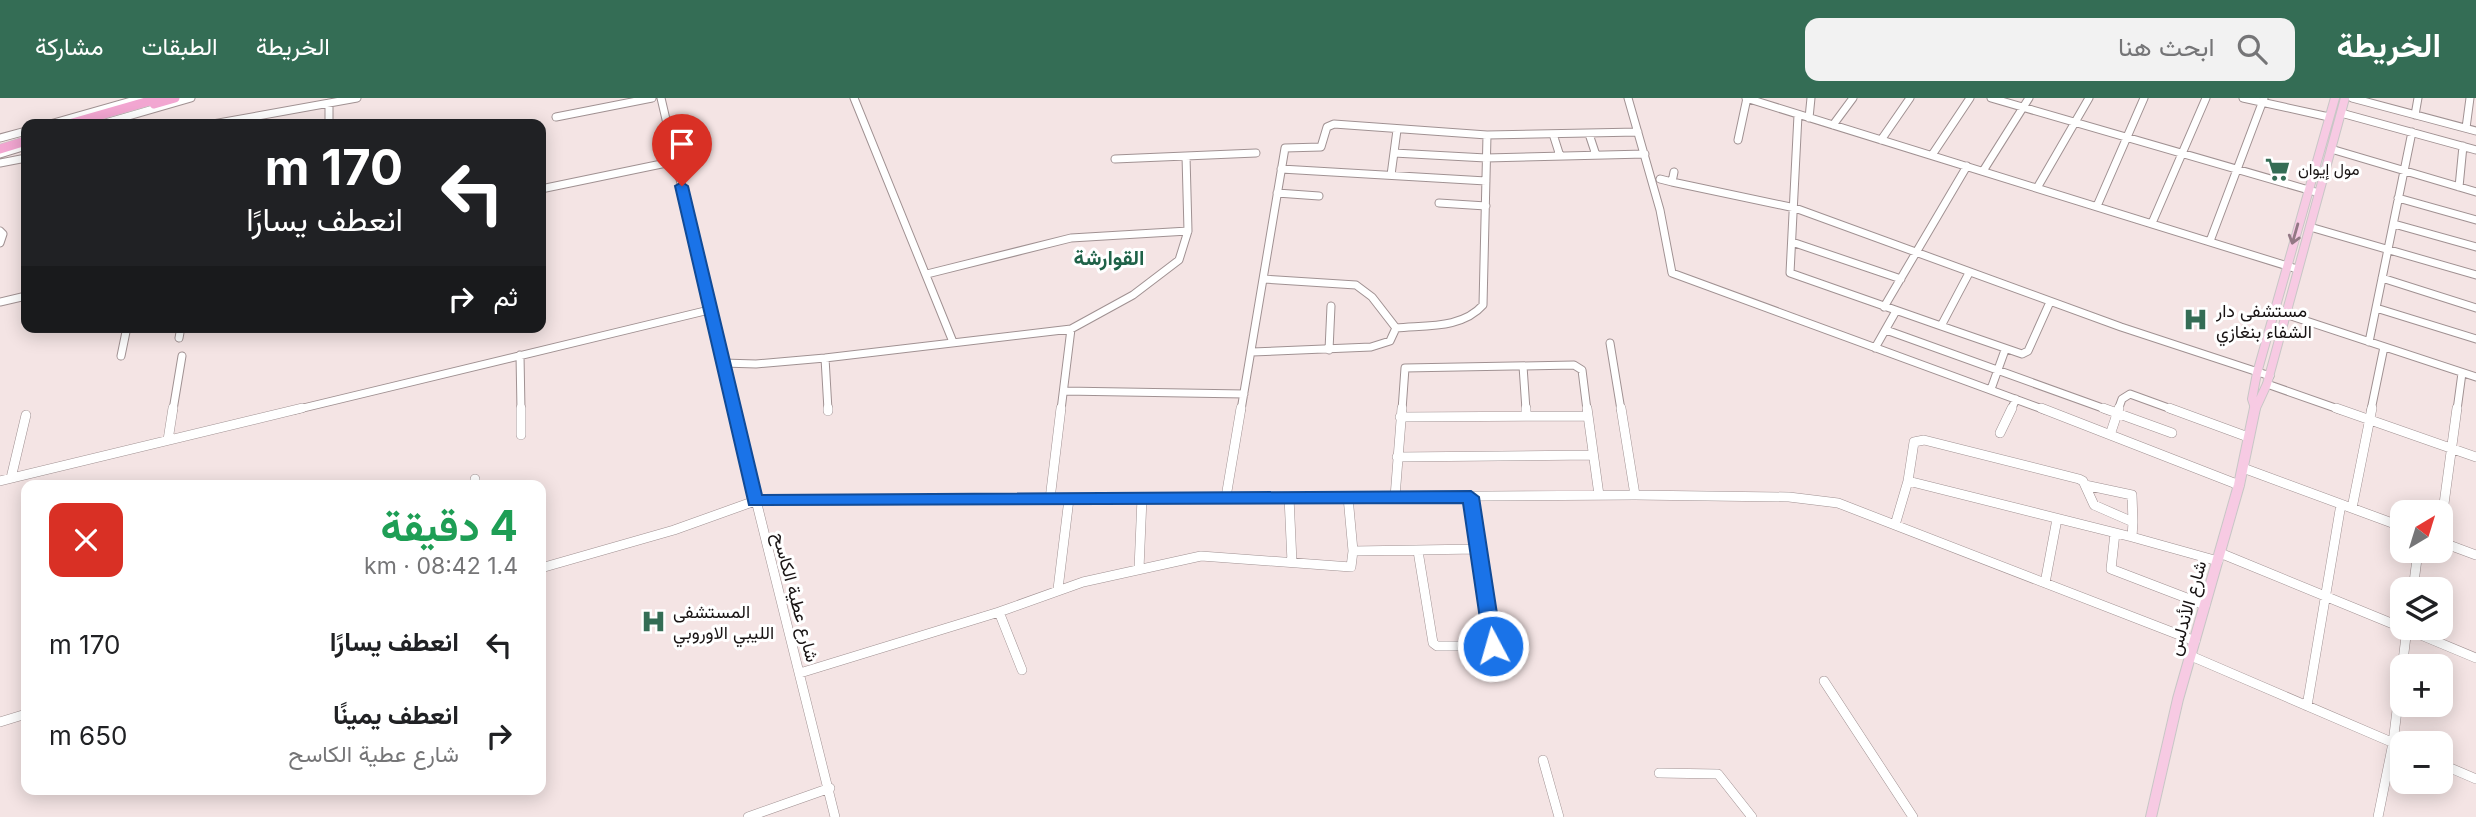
<!DOCTYPE html>
<html lang="ar">
<meta charset="utf-8">
<style>
:root{--surface:#fff;--page:#f2f2f2;--text:#202124;--muted:#757577;--accent:#346d55}
body{margin:0;font-family:Inter,Vazirmatn,sans-serif;background:var(--page);color:var(--text);direction:rtl;height:100vh;display:flex;flex-direction:column;font-size:26px;white-space:nowrap}
*{box-sizing:border-box;margin:0}
p{font-size:23px;color:var(--muted)}
.icon{flex:none;width:38px;height:38px;fill:none;stroke:currentColor;stroke-width:2;stroke-linecap:round;stroke-linejoin:round}
.map{position:relative;flex:1;overflow:hidden;direction:ltr}
.drawer{position:absolute;left:21px;top:382px;width:525px;height:315px;display:flex;flex-direction:column;background:var(--surface);border-radius:14px;box-shadow:0 4px 18px #0003;direction:rtl}
.drawer>*{flex:none}
.banner{position:absolute;left:21px;top:21px;width:525px;height:214px;border-radius:14px;box-shadow:0 4px 18px #0003;direction:rtl;background:#202124;color:#fff;overflow:hidden}
.needle{width:46px;rotate:38deg}
.tools{position:absolute;left:2390px;top:402px;display:grid;gap:14px}
.tools a{display:grid;place-items:center;width:63px;height:63px;border-radius:14px;background:var(--surface);box-shadow:0 4px 18px #0003;font-size:35px}
.pin{position:absolute;display:grid;place-items:center;width:60px;height:60px;color:#fff;margin:-72px -30px;border-radius:50% 50% 50% 0;rotate:-45deg;box-shadow:0 0 7px #0007}
.pin .icon{rotate:45deg}
.me{position:absolute;width:77px;margin:-38px;rotate:354deg;stroke-linejoin:round;filter:drop-shadow(0 0 5px #0008)}
.turn{display:flex;align-items:center;gap:24px;height:147px;padding:0 28px;font-size:32px}
.turn .icon{width:91px;height:91px;stroke-width:2.5}
.turn b{display:block;font-size:49px;line-height:60px}
.then{display:flex;align-items:center;height:66px;padding:0 28px;background:#0003;gap:14px;font-size:26px}
.round{display:grid;place-items:center;flex:none;width:74px;height:74px;border-radius:14px;background:var(--page)}
.head{display:flex;align-items:center;justify-content:space-between;height:119px;padding:0 28px}
h1{font-size:42px;font-weight:700;line-height:52px;color:#1e9e55}
ul{padding:0;list-style:none}
li{display:flex;align-items:center;gap:21px;height:91px;padding:0 28px}
li div{flex:1}
li b{display:block;font-size:26px}
li em{font-style:normal}
header{display:flex;align-items:center;gap:42px;box-sizing:border-box;height:98px;padding:0 35px;background:var(--accent);color:#fff}
header strong{font-size:33px}
nav{display:flex;gap:38px;margin-inline-start:auto;font-size:24px}
.search{width:490px;height:63px;background:var(--page);display:flex;align-items:center;gap:18px;box-sizing:border-box;padding:0 24px;border-radius:14px;color:var(--muted);font-size:26px}
.map>svg:first-child{display:block}
</style>
<header>
<strong>الخريطة</strong>
<div class="search"><svg class="icon" aria-label="search" viewBox="0 0 24 24"><circle cx="10" cy="10" r="6"/><path d="M15 15l6 6"/></svg>ابحث هنا</div>
<nav><a>الخريطة</a><a>الطبقات</a><a>مشاركة</a></nav>
</header>
<div class="map">
<svg width="2476" height="719" viewBox="0 0 2476 719">
<rect width="100%" height="100%" fill="#f4e4e4"/>
<g fill="none" stroke-linecap="round" stroke-linejoin="round">
<defs>
<path id="minor-far1" d="M 661,0 L 734,312
M 854,0 L 953,244
M 1628,0 L 1660,112 L 1672,175 L 2045,312
M 1746,0 L 2297,171
M 1991,0 L 2319,95
M 2243,0 L 2329,19
M 2352,0 L 2476,33
M 329,5 L 329,26
M 2341,15 L 2476,52
M 1798,17 L 1790,175 L 1941,228 L 1969,175
M 2415,17 L 2418,0
M 556,19 L 652,0
M 1809,20 L 1811,0
M 50,26 L 142,0
M 101,26 L 191,0
M 213,26 L 357,0
M 1833,27 L 1853,0
M 2466,30 L 2470,0
M 1553,36 L 1560,58
M 1589,36 L 1596,57
M 0,40 L 26,33
M 1738,42 L 1747,0
M 1881,42 L 1910,0
M 2331,51 L 2476,94
M 1394,55 L 1486,60 L 1645,56
M 0,56 L 26,48
M 1932,57 L 1970,0
M 1115,61 L 1256,55
M 0,65 L 26,60
M 1281,71 L 1486,83
M 1983,73 L 2029,0
M 1674,74 L 1672,84 L 1795,110 L 2121,229 L 2270,278
M 1391,77 L 1397,32
M 1660,81 L 1672,84
M 2459,89 L 2463,48
M 2037,90 L 2089,0
M 541,91 L 676,63
M 1277,95 L 1319,98
M 2398,100 L 2476,122
M 1439,105 L 1486,108
M 2097,108 L 2144,0
M 2152,125 L 2206,0
M 2394,126 L 2476,149
M 2310,129 L 2476,177
M 0,133 L 3,136 L 0,145
M 2210,143 L 2264,0
M 1792,144 L 1901,181
M 927,176 L 1071,140 L 1188,133
M 2382,180 L 2476,210
M 1264,181 L 1356,187 L 1372,199 L 1396,230
M 0,204 L 26,198
M 1884,209 L 1967,68
M 2376,210 L 2476,241
M 2285,216 L 2476,279
M 1941,228 L 2022,256 L 2028,253 L 2050,204
M 1396,230 C 1425,227 1462,231 1483,207 L 1487,37
M 1886,232 L 2108,312
M 179,240 L 181,229
M 2369,244 L 2412,34
M 1610,245 L 1621,312
M 1875,250 L 1896,213
M 1329,252 L 1331,208
M 1252,254 L 1371,249 L 1390,243 L 1396,230
M 520,257 L 521,312
M 121,258 L 127,229
M 825,260 L 828,312
M 723,265 L 756,266 L 825,260 L 1071,231 L 1133,197 L 1179,162 L 1188,133 L 1186,58
M 1523,268 L 1526,312
M 2267,286 L 2341,312
M 1991,291 L 2005,252
M 1064,293 L 1244,296
M 173,312 L 182,258
M 295,312 L 709,212
M 1061,312 L 1071,231
M 1241,312 L 1285,50 L 1321,49 L 1327,29 L 1334,26 L 1487,37 L 1638,34
M 1402,312 L 1405,270 L 1574,267 L 1582,272 L 1587,312
M 2011,312 L 2016,301
M 2118,312 L 2122,301 L 2130,296 L 2174,312
M 2371,312 L 2384,249
M 2457,312 L 2462,275"/>
<path id="minor" d="M 521,310 L 521,337
M 733,310 L 835,719
M 828,310 L 828,313
M 1526,310 L 1526,318
M 1587,310 L 1599,397
M 1621,310 L 1635,397
M 2041,310 L 2239,387
M 2103,310 L 2172,335
M 2169,310 L 2248,339
M 2336,310 L 2476,359
M 1400,319 L 1588,318
M 2000,335 L 2012,310
M 2110,337 L 2119,310
M 168,342 L 173,310
M 1924,342 L 2079,381 L 2083,383 L 2094,407 L 2133,424 L 2132,439 L 1908,383 L 1914,344 Z
M 1397,359 L 1593,357
M 2243,370 L 2403,429
M 11,380 L 26,317
M 475,381 L 475,387
M 0,383 L 302,310
M 2085,387 L 2132,397 L 2133,424
M 1226,399 L 1241,310
M 1289,399 L 1292,464
M 1395,399 L 1402,310
M 1050,401 L 1061,310
M 2352,410 L 2372,310
M 1895,427 L 1908,383
M 2441,428 L 2457,310
M 2115,435 L 2111,471 L 2205,507
M 2132,439 L 2218,463
M 2441,444 L 2476,457
M 1353,453 L 1478,451
M 1418,453 L 1433,545 L 1437,548 L 1493,548 L 1471,399
M 2220,455 L 2403,530
M 541,470 L 674,432 L 755,403 L 1635,397 L 1789,399 L 1838,405 L 2195,543
M 1139,471 L 1142,400
M 2045,485 L 2057,421
M 1058,491 L 1069,401
M 2413,492 L 2418,453
M 999,514 L 1083,484 L 1201,458 L 1351,469 L 1353,453 L 1348,399
M 2404,530 L 2476,560
M 2191,558 L 2403,649
M 800,575 L 999,514 L 1022,572
M 1824,583 L 1913,719
M 2307,608 L 2341,406
M 0,624 L 26,616
M 1543,662 L 1559,719
M 2441,666 L 2476,681
M 1659,675 L 1718,676 L 1752,719
M 748,719 L 830,690
M 2378,719 L 2393,645 L 2407,530"/>
<path id="major-far1" d="M 2255,310 L 2252,301 L 2257,275 L 2335,0
M 2255,312 L 2267,286 L 2345,0"/>
<path id="major" d="M 2151,719 L 2178,601 L 2239,387 L 2255,310"/>
<path id="highway" d="M 154,6 L 175,0
M 69,26 L 160,0
M 0,51 L 26,43"/>
</defs>
<use href="#minor-far1" stroke="#a09192" stroke-width="9"/>
<use href="#minor" stroke="#a09192" stroke-width="10"/>
<use href="#major-far1" stroke="#c8c6c6" stroke-width="10"/>
<use href="#major" stroke="#c8c6c6" stroke-width="12"/>
<use href="#highway" stroke="#c8c6c6" stroke-width="10"/>
<use href="#minor-far1" stroke="#fff" stroke-width="7"/>
<use href="#minor" stroke="#fff" stroke-width="9"/>
<use href="#major-far1" stroke="#f7cae3" stroke-width="8"/>
<use href="#major" stroke="#f7cae3" stroke-width="10"/>
<use href="#highway" stroke="#f2a6d1" stroke-width="9"/>
</g>
<defs><path id="oneway-shaft" d="M-6 0H5M1.5-3L5.5 0L1.5 3" fill="none" stroke-width="1.6" stroke-linecap="round" stroke-linejoin="round" transform="scale(1.75)"/></defs>
<use stroke="#937885" href="#oneway-shaft" transform="translate(2295 136) rotate(106)"/>
<path fill="#1a73e8" stroke="#114b97" stroke-width="2" d="M 682,84 L 688,88 L 762,397 L 1471,393 L 1479,399 L 1502,548 L 1499,553 L 1486,553 L 1484,548 L 1463,405 L 749,407 L 675,88 Z"/>
<defs>
<symbol id="supermarket-bare" viewBox="-9 -9 18 18"><path d="M-6-5.5h2.5l.6 2H6L4.5 2H-2.5L-4.4-4H-6ZM-1.5 3.2a1.3 1.3 0 1 0 .1 0ZM3 3.2a1.3 1.3 0 1 0 .1 0Z" fill="#346d55" stroke="#fff" stroke-width="2.5" paint-order="stroke"/></symbol>
<symbol id="hospital-bare" viewBox="-9 -9 18 18"><path d="M-5-5h3v3.5h4V-5h3V5h-3V1.5h-4V5h-3Z" fill="#346d55" stroke="#fff" stroke-width="2.5" paint-order="stroke"/></symbol>
</defs>
<g fill-rule="evenodd">
<use href="#supermarket-bare" x="2260" y="54" width="35" height="35"/>
<use href="#hospital-bare" x="2178" y="204" width="35" height="35"/>
<use href="#hospital-bare" x="636" y="506" width="35" height="35"/>
</g>
<g text-anchor="middle" dominant-baseline="central" stroke-width="6" stroke-linejoin="round" paint-order="stroke">
<g font-size="16" fill="#181313" stroke="#fff" text-anchor="start">
<text x="2298" y="71">مول إيوان</text>
</g>
<g font-size="18" fill="#181313" stroke="#fff" text-anchor="start">
<text x="2216" y="212">مستشفى دار<tspan x="2216" dy="21">الشفاء بنغازي</tspan></text>
<text x="673" y="513">المستشفی<tspan x="673" dy="21">الليبي الاوروبي</tspan></text>
</g>
<g font-size="18" fill="#181313" stroke="#fff">
<text transform="translate(796 499) rotate(75)">شارع عطية الكاسح</text>
<text transform="translate(2187 510) rotate(-74)">شارع الأندلس</text>
</g>
<g font-size="21" font-weight="bold" fill="#1f6248" stroke="#fff">
<text x="1109" y="159">القوارشة</text>
</g>
</g>
</svg>
<div class="tools">
<a><svg class="needle" viewBox="-14 -14 28 28"><path d="M0-13l5 13h-10z" fill="#e53935"/><path d="M0 13l5-13h-10z" fill="#757577"/></svg></a>
<a><svg class="icon" aria-label="layers" viewBox="0 0 24 24"><path d="M12 4l9 5-9 5-9-5zM3 14l9 5 9-5"/></svg></a>
<a>+</a>
<a>−</a>
</div>
<div class="pin" style="left:682px;top:88px;background:#d93025"><svg class="icon" aria-label="arrive" viewBox="0 0 24 24"><path d="M6 21V4h12l-3 4 3 4H6"/></svg></div>
<svg class="me" style="left:1493px;top:548px" viewBox="-20 -20 40 40"><circle r="17" fill="#1a73e8" stroke="#fff" stroke-width="3"/><path d="M0-11L8 9 0 5-8 9z" fill="#fff"/></svg>
<div class="banner">
<div class="turn"><svg class="icon" aria-label="left" viewBox="0 0 24 24"><path d="M17 20v-9H6M10 6l-5 5 5 5"/></svg><div><b>170 m</b>انعطف يسارًا</div></div>
<div class="then">ثم<svg class="icon" aria-label="right" viewBox="0 0 24 24"><path d="M7 20v-9h11M14 6l5 5-5 5"/></svg></div>
</div>
<section class="drawer">
<div class="head"><div><h1>4 دقيقة</h1><p>1.4 km · 08:42</p></div><a class="round" style="background:#d93025;color:#fff"><svg class="icon" aria-label="close" viewBox="0 0 24 24"><path d="M6 6l12 12M18 6L6 18"/></svg></a></div>
<ul>
<li><svg class="icon" aria-label="left" viewBox="0 0 24 24"><path d="M17 20v-9H6M10 6l-5 5 5 5"/></svg><div><b>انعطف يسارًا</b></div><em>170 m</em></li>
<li><svg class="icon" aria-label="right" viewBox="0 0 24 24"><path d="M7 20v-9h11M14 6l5 5-5 5"/></svg><div><b>انعطف يمينًا</b><p>شارع عطية الكاسح</p></div><em>650 m</em></li>
</ul>
</section>
</div>
